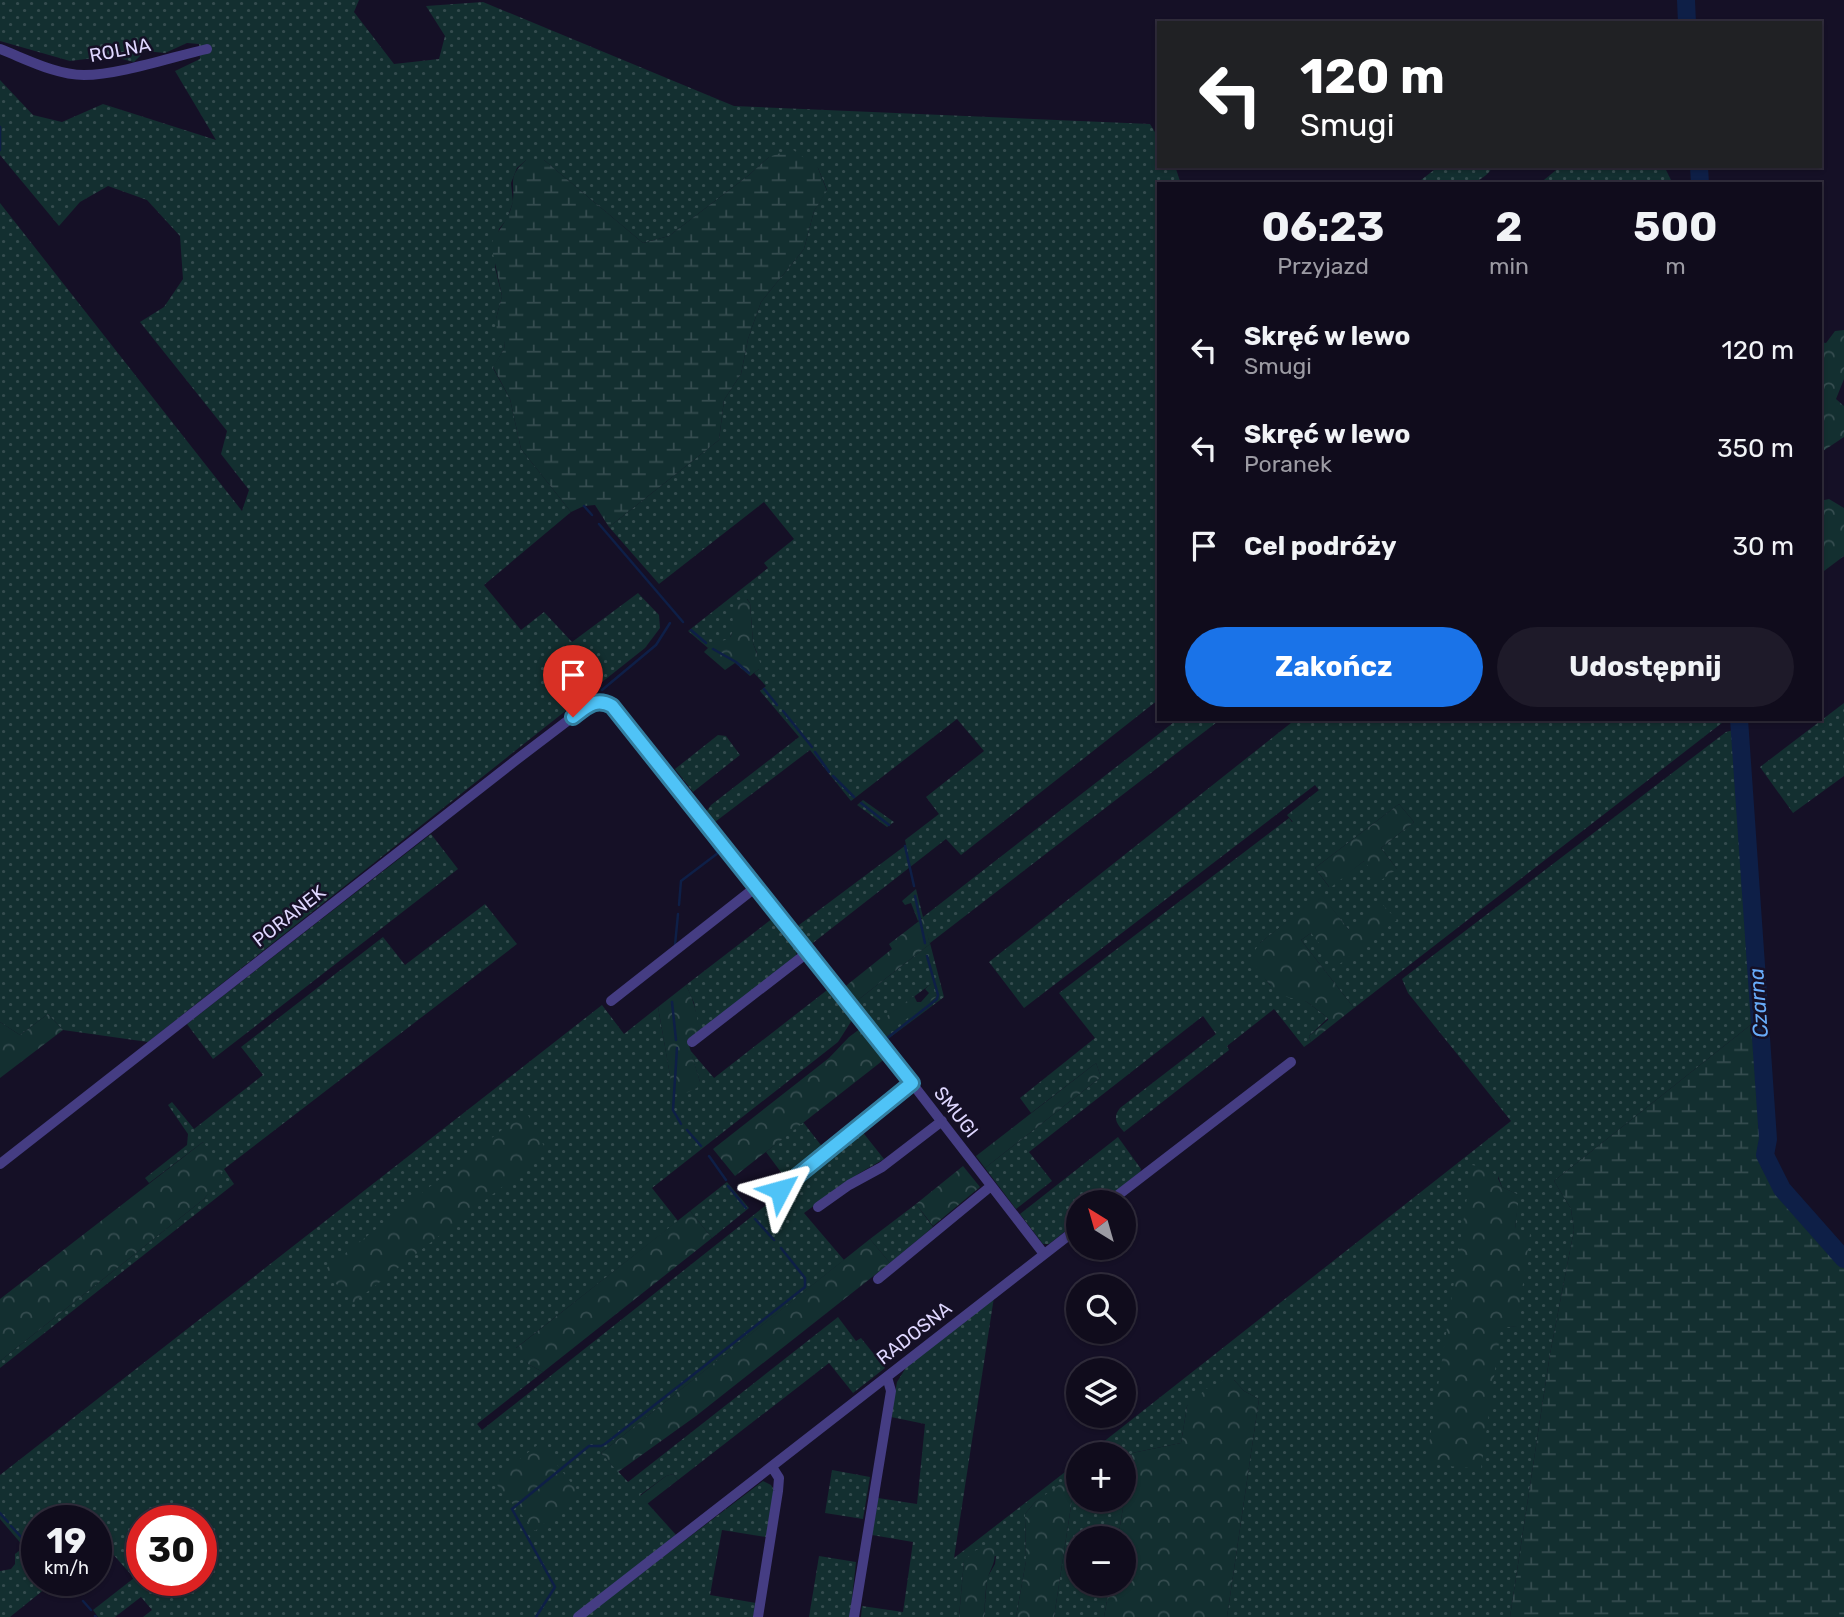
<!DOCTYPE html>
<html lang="pl">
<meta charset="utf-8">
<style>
:root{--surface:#100c1c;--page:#1e1a29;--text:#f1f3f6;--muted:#9c9ba3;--line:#302c3b;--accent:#1a73e8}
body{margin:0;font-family:Rubik,sans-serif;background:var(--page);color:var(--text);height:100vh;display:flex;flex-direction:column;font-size:26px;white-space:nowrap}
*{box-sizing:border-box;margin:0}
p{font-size:23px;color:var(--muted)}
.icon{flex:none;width:38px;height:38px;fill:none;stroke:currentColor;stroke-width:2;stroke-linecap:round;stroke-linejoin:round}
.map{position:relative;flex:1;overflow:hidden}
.sheet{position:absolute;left:1157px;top:182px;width:665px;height:539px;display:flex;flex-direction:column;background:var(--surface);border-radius:0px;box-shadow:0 2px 5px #0004,0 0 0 2px var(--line)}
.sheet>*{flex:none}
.hud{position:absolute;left:1157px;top:21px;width:665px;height:147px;border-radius:0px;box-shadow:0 2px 5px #0004,0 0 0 2px var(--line);background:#202124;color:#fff;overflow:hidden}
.needle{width:46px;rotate:323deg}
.tools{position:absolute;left:1066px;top:1190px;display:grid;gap:14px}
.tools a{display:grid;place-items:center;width:70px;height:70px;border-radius:50%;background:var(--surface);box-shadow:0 2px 5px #0004,0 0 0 2px var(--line);font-size:35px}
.speed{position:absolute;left:21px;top:1505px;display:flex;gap:14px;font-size:35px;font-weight:700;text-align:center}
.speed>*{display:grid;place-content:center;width:91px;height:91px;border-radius:50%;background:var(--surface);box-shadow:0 2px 5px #0004,0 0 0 2px var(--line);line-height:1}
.speed small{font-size:18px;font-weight:400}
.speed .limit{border:10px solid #d22;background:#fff;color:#111}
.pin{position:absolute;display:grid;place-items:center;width:60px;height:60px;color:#fff;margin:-72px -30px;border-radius:50% 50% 50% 0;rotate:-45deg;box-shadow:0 0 7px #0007}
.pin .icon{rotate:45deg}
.me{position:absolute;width:77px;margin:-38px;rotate:51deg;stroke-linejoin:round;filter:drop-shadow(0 0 5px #0008)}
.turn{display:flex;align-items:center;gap:24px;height:147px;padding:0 28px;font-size:32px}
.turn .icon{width:91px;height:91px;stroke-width:2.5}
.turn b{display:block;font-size:49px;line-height:60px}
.eta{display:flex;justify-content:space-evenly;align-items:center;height:119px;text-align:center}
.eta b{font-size:42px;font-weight:700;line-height:49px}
.cta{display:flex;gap:14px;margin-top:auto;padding:14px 28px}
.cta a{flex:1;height:80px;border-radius:42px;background:var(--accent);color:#fff;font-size:28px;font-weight:700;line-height:80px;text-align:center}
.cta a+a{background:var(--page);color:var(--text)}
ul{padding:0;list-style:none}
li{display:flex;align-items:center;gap:21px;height:98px;padding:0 28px}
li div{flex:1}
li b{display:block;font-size:26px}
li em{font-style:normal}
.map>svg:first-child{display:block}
</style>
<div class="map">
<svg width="1844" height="1617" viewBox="0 0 1844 1617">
<defs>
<pattern id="grass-dots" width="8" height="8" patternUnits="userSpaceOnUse" patternTransform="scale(1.75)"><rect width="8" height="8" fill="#132f30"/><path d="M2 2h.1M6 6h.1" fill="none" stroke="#354c4f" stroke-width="1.8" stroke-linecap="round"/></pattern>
<pattern id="forest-crowns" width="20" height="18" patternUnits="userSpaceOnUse" patternTransform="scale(1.75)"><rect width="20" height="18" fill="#132f30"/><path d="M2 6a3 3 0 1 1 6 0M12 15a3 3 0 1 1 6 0" fill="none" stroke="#354c4f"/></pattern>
<pattern id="wetland-marsh" width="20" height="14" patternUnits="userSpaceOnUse" patternTransform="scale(1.75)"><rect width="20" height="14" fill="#132f30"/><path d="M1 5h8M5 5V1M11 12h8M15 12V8" fill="none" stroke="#354c4f"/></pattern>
</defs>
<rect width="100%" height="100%" fill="#151026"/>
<path fill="url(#grass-dots)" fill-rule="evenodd" d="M 0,0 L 359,0 L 354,12 L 394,64 L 439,59 L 445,36 L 426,6 L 483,2 L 734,106 L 1150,124 L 1158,137 L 1158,166 L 1175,166 L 1181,184 L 1158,184 L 1158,700 L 961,855 L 946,839 L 809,946 L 795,928 L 906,845 L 905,840 L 939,814 L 926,797 L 984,751 L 957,719 L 851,801 L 810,750 L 715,822 L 706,812 L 711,805 L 799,737 L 760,691 L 766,686 L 754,673 L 759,669 L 757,653 L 753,643 L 750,603 L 747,599 L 729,640 L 708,648 L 688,631 L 768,568 L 764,563 L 794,539 L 764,502 L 659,584 L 609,527 L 719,440 L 724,400 L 741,374 L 748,339 L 761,302 L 804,249 L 814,211 L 827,190 L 818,168 L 769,157 L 749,175 L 669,236 L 643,243 L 544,160 L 526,160 L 517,168 L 511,183 L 513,202 L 507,219 L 499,229 L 495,267 L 502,296 L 496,319 L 505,343 L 504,349 L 493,368 L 510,399 L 521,449 L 571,512 L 484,585 L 521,630 L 544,612 L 572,642 L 638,593 L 659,615 L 660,628 L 645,648 L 148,1042 L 63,1030 L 48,1014 L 20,1035 L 0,1022 L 0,203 L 242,511 L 249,490 L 221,454 L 227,431 L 140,322 L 164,307 L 183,279 L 180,236 L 147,200 L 108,186 L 80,202 L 59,226 L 0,155 L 0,80 L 33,115 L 62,122 L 103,104 L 216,140 L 175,71 L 200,59 L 199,44 L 187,43 L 165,53 L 145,51 L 134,62 L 110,56 L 70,61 L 0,41 Z
M 1439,166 L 1493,166 C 1480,192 1441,184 1416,184 Z
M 1561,166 L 1664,166 L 1673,184 L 1539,184 Z
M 1844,703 L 1844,776 L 1793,813 L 1760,767 Z
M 1178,719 L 1221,719 L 930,943 L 944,997 L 884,1042 L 854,1003 L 930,944 L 922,918 L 918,921 L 911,903 L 905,905 L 902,901 L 916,889 L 923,917 ZM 931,984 L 936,997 L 877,1024 Z
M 1296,719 L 1727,719 L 1354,1008 L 1301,940 L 1311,933 L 1349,930 L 1321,895 L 1260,943 L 1264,977 L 1270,985 L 1307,1002 L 1328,1018 L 1309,1036 L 1311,1042 L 1304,1047 L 1274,1009 L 1227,1046 L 1229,1050 L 1124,1132 C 1117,1124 1112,1118 1120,1108 L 1216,1034 L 1203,1016 L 1029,1152 L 1052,1181 L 1016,1209 L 985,1168 L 1101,1077 L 1096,1063 L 1031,1113 L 1020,1098 L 1095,1038 L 1059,993 L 1289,818 L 1292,822 L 1324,797 L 1315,785 L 1024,1008 L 989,962 ZM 1399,804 L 1414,822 L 1381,848 L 1397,869 L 1364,861 L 1329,887 L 1315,868 Z
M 1737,729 L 1751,935 L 1753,1023 L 1554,1181 L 1571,1209 L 1574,1230 L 1550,1354 L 1510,1617 L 1227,1617 L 1259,1399 L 1244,1391 L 1234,1380 L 1187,1406 L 1181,1443 L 1132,1453 L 1118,1538 L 1078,1538 L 1078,1584 L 1110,1584 L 1104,1617 L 1054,1617 L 1075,1480 L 1071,1479 L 1035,1502 L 1025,1514 L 1026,1561 L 1016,1617 L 984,1617 L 987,1578 L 995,1564 L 996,1556 L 964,1561 L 959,1617 L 861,1617 L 862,1606 L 903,1612 L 913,1542 L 872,1535 L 878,1498 L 917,1504 L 925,1424 L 891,1417 L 897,1382 L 907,1366 L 994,1297 L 954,1558 L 1078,1462 L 1078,1500 L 1124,1500 L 1124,1454 L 1088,1454 L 1511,1121 L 1408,993 L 1402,979 L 1726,732 ZM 1498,1176 L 1502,1187 L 1518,1195 L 1515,1229 L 1517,1326 L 1501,1327 Z
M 718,735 L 726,736 L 740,755 L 693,792 L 675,769 Z
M 863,800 L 894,822 L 887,827 L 857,805 Z
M 431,834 L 458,869 L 213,1059 L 187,1024 Z
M 485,904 L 517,944 L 224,1169 L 234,1184 L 0,1368 L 0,1361 L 204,1199 C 219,1181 209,1163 203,1142 L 149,1183 L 145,1178 L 187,1145 L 188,1134 L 168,1105 L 172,1102 L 194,1129 L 263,1075 L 241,1047 L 383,937 L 405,965 Z
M 773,918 L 797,947 L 796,957 L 699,1033 L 694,1003 L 686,985 Z
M 831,987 L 854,1017 L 838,1042 L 652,1188 L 678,1221 L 516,1348 L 528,1364 L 543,1372 L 477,1424 L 482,1430 L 861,1130 L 884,1159 L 858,1174 L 804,1213 L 844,1260 L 601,1453 L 628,1482 L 838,1317 L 856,1341 L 861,1338 L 885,1368 L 853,1393 L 829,1363 L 678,1480 L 673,1474 L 666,1476 L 640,1495 L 677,1536 L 573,1617 L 143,1617 L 152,1610 L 141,1597 L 115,1617 L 98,1617 L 93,1610 L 134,1578 L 104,1544 L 98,1548 L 96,1546 L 96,1521 L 37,1521 L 37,1580 L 56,1580 L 10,1617 L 0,1617 L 0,1571 L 11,1569 L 15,1564 L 15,1554 L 24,1547 L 0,1519 L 0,1475 L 602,1005 L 624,1034 L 658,1007 L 670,1075 L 700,1082 L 690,1050 L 714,1078 ZM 142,1521 L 201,1521 L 201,1580 L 142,1580 Z
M 803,1122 L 824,1149 L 786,1179 L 766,1152 Z
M 1118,1137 L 1141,1169 L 1140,1172 L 1102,1202 L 1078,1202 L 1078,1221 L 1049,1244 L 1043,1244 L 1020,1214 Z
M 727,1182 L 749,1208 L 712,1238 L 690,1211 Z
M 916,1204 L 933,1227 L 890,1263 L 870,1239 Z
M 832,1470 L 870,1477 L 863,1519 L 825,1513 Z
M 763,1481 L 771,1485 L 774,1490 L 766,1537 L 722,1530 L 710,1595 L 756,1603 L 753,1617 L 584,1617 Z
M 819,1556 L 856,1562 L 850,1617 L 809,1617 Z"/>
<path fill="url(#forest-crowns)" d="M 1844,330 L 1844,379 L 1836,399 L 1844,406 L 1844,437 L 1820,453 L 1820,342 L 1826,343 L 1835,331 Z
M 1829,499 L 1844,508 L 1844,556 L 1820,574 L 1820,501 Z
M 744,596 L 750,603 L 753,643 L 761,665 L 759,669 L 750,676 L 735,663 L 725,670 L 704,652 C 725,629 736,656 732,608 Z
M 1319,790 L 1325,797 L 1293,822 L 1287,815 Z
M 1399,804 L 1414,822 L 1381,848 L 1397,869 L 1380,881 L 1364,861 L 1330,888 L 1315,868 Z
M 1321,894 L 1349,930 L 1382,904 L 1397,920 L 1337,966 L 1311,933 L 1301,940 L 1354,1008 L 1311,1042 L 1309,1036 L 1328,1020 L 1328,1018 L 1307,1002 L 1287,997 L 1275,990 L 1259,972 L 1253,960 L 1253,953 L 1260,943 Z
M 923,918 L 930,944 L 854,1003 L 842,989 L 892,949 L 889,944 Z
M 932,983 L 936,997 L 885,1035 L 876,1024 L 914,996 L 917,1002 L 921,1002 L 929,993 L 925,989 Z
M 686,985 C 694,1000 698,1017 699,1033 L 688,1042 L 700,1082 L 697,1088 L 682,1095 L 672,1087 L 658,1007 Z
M 48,1014 L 63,1030 L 0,1078 L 0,1022 L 20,1035 Z
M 861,1028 L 886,1058 L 735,1176 L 713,1149 L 829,1058 L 849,1037 Z
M 1096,1063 L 1101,1077 L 985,1168 L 976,1156 Z
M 526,1111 L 547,1152 L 353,1303 L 324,1270 Z
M 203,1142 L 224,1170 C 214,1180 213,1189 204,1199 L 0,1361 L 0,1299 Z
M 1472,1165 C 1488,1167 1496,1171 1502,1187 L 1519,1195 L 1515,1229 L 1530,1234 L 1517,1326 L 1501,1328 L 1481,1469 L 1426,1464 Z
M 963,1166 L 980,1187 L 933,1226 L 916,1204 Z
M 690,1211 L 712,1238 L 543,1372 L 528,1364 L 515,1349 Z
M 870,1239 L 890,1263 L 696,1416 L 618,1472 L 601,1453 Z
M 1224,1380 L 1234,1380 L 1244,1391 L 1259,1399 L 1227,1617 L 1104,1617 L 1110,1584 L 1124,1584 L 1124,1538 L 1118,1538 L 1132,1453 L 1181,1443 L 1187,1406 L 1206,1389 Z
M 540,1443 L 580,1494 L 535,1531 L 493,1480 Z
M 673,1474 L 678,1480 L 647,1504 L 640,1496 L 666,1476 Z
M 1066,1480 L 1075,1480 L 1054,1617 L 1016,1617 L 1026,1561 L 1025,1514 L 1035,1502 Z
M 993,1547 C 998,1562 990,1567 987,1581 C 985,1593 985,1605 984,1617 L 959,1617 L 964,1561 L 976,1550 Z"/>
<path fill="url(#wetland-marsh)" d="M 792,149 L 818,168 L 827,191 L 814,211 L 804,249 L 761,302 L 748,339 L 741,374 L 724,400 L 719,440 L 609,527 L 595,505 L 584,506 L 571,512 L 521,449 L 510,399 L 493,367 L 504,349 L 505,343 L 497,332 L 496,319 L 502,296 L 491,244 C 498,231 508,220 512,205 C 517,184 505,179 526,160 L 544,160 L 643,243 L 669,236 L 749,175 L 769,157 Z
M 1753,1023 L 1761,1167 L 1780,1197 L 1844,1267 L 1844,1617 L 1510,1617 L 1550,1354 L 1574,1230 L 1571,1209 L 1554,1181 Z"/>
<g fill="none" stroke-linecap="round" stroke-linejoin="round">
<path stroke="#0e1f47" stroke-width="2.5" d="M 0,127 L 0,150
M 584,506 L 592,515
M 599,524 L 683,622
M 691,630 L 706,643
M 713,649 L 736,662 L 749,673
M 764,689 L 777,705
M 602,690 L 656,645 L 670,623
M 783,711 L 812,747
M 610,714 L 623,730
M 637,746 L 654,768
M 815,752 L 829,772
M 833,776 L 854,797
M 664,781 L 703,832
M 861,803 L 889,825
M 905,846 L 914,886
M 915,896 L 925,943
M 679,905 L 681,881 L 718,853 L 710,841
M 675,945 L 678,914
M 672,1002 L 676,1040
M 875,1025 L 886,1039 L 937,999 L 938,995 L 927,956
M 677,1048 L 673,1110 L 681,1124
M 687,1130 L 701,1146
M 709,1156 L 726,1180
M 728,1186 L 746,1208
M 755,1219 L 774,1240
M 0,1513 L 8,1522
M 11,1526 L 37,1554
M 83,1601 L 91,1610
M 95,1616 L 96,1617
M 536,1617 L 555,1587 L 512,1509 L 589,1446 L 601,1446 L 605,1444 L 805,1287 L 805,1278 L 781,1248"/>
<path stroke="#0e1f47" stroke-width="18" d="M 1686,0 L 1687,23
M 1699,166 L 1700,184
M 1739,719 L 1768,1139 L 1765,1155 L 1782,1189 L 1844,1259"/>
<path stroke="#453d83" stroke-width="10" d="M 0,49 C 26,59 56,75 84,75 C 118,75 172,57 207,49
M 611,1001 L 756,887
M 692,1042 L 807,953
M 0,1164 L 520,757 L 591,703 L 602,701 L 618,712 L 901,1069 L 1044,1254
M 780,1190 L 912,1083
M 1109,1202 L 1291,1062
M 818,1207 L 849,1185 L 882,1167 L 942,1121
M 878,1279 L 991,1186
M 578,1617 L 1078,1228
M 758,1617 L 778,1491 L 779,1478 L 772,1467
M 854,1617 L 891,1391 L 887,1377"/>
</g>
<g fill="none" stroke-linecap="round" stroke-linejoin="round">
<defs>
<path id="route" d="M 573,717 C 587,706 596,697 612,706 L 912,1083 L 780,1190"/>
</defs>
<use href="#route" stroke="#337fa1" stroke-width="18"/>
<use href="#route" stroke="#4fc3f7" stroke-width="12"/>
</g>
<g text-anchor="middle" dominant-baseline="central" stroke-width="5" stroke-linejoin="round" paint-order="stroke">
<g font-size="19" fill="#ded6fe" stroke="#151026">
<text transform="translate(120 50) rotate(-11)">ROLNA</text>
<text transform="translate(289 916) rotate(-38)">PORANEK</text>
<text transform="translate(956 1112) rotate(52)">SMUGI</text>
<text transform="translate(914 1333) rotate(-38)">RADOSNA</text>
</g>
<g font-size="21" font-style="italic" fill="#68acfa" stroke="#151026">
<text transform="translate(1758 1003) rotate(-94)">Czarna</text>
</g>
</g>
</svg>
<div class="tools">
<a><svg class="needle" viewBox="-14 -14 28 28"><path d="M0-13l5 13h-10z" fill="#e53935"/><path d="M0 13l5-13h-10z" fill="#9c9ba3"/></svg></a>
<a><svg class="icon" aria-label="search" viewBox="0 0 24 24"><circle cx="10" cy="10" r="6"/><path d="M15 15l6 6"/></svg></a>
<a><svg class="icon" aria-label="layers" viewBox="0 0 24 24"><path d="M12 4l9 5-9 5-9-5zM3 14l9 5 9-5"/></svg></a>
<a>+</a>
<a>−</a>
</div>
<div class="speed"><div>19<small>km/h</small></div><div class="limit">30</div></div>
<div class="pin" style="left:573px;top:717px;background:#d93025"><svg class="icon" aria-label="arrive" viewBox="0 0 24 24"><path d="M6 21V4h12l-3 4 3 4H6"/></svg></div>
<svg class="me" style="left:780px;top:1190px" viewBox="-20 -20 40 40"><path d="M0-17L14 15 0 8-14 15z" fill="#4fc3f7" stroke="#fff" stroke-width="4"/></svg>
<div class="hud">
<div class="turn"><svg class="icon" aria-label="left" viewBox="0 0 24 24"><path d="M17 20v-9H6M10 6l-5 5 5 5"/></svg><div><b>120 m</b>Smugi</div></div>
</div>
<section class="sheet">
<div class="eta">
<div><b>06:23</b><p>Przyjazd</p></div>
<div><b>2</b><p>min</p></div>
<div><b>500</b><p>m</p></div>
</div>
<ul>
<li><svg class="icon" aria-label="left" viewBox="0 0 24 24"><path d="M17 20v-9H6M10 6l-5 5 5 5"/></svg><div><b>Skręć w lewo</b><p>Smugi</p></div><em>120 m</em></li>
<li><svg class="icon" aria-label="left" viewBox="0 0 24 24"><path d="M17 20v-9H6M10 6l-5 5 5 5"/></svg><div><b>Skręć w lewo</b><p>Poranek</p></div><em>350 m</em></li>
<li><svg class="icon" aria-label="arrive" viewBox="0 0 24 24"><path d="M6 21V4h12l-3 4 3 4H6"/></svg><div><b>Cel podróży</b></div><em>30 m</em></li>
</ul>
<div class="cta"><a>Zakończ</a><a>Udostępnij</a></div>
</section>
</div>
